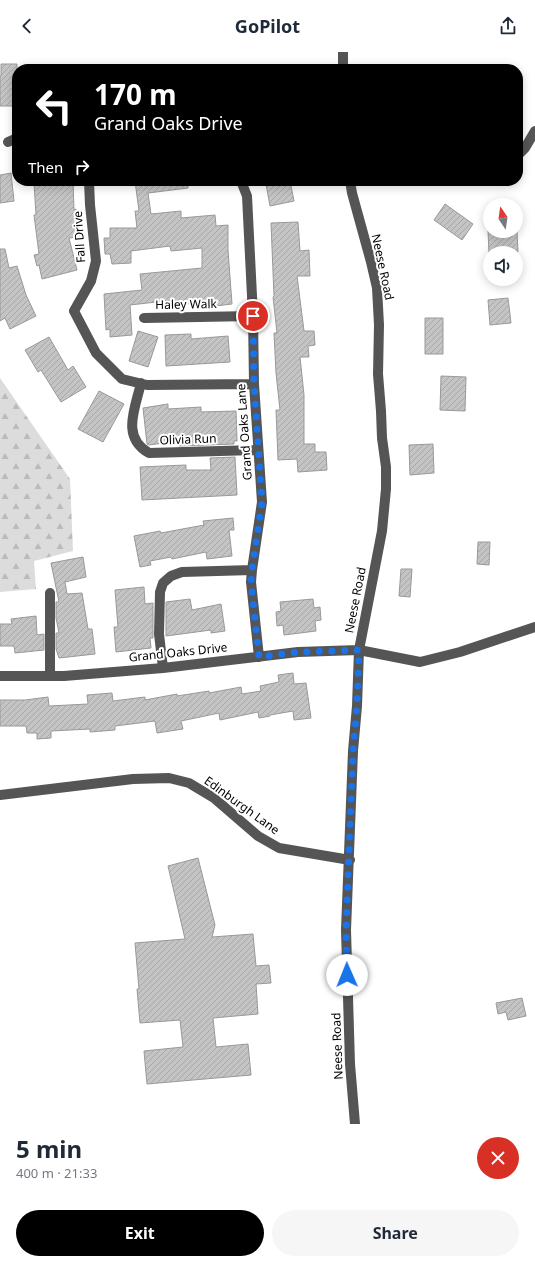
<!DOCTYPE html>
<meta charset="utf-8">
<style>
:root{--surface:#fff;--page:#f6f6f7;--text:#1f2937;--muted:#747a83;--accent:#000}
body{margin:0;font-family:"Noto Sans",sans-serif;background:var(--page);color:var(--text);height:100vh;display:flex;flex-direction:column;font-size:15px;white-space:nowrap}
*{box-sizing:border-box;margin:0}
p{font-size:13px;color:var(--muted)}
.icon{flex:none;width:22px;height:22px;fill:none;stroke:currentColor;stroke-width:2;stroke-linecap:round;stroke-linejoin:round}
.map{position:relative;height:1072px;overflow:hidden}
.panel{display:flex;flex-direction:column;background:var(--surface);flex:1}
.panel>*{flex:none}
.banner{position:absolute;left:12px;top:12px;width:511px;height:122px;border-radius:16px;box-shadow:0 2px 10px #0003;background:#000;color:#fff;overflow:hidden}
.needle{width:26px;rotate:347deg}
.controls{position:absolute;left:483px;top:146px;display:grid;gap:8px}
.controls a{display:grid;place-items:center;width:40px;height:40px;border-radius:50%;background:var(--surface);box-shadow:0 2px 10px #0003;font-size:20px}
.pin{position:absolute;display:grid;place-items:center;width:34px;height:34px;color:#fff;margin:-17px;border:2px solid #fff;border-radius:50%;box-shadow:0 1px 4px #0007}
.me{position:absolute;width:44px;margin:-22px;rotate:359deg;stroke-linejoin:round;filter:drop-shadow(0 0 3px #0008)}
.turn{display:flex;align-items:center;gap:14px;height:84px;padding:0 16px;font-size:18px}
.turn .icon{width:52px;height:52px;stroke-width:2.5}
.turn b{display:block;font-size:28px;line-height:34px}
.then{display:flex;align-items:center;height:38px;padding:0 16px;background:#0003;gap:8px;font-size:15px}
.round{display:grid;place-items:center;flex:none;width:42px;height:42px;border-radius:21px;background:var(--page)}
.summary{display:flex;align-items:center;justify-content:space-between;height:68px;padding:0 16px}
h1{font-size:24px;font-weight:700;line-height:30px}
.action{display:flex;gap:8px;margin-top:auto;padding:8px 16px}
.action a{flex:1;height:46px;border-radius:24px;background:var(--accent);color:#fff;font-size:16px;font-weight:700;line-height:46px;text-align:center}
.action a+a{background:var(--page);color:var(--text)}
header{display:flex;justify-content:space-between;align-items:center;height:52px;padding:0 16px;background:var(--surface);font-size:18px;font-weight:700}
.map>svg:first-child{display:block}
</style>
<header><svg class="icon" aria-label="back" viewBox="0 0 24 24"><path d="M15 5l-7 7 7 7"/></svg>GoPilot<svg class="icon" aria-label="share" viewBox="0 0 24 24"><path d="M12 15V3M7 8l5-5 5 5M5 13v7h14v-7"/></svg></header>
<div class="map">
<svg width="535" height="1072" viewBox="0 0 535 1072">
<defs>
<pattern id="forest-firs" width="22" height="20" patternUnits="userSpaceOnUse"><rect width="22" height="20" fill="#dcdcdc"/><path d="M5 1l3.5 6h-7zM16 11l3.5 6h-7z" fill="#bbb"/></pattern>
<pattern id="building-hatch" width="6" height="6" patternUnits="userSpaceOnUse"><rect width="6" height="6" fill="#c4c4c4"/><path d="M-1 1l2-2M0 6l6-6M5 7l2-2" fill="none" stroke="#a7a7a7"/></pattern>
</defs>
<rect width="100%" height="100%" fill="#fff"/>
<path fill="url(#forest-firs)" d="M 0,326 L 70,427 L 73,499 L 34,509 L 36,537 L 0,540 Z"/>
<path fill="url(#building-hatch)" stroke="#999" d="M 1,12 L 17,12 L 17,54 L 0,54 L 0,24 L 1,24 Z
M 11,121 L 14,149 L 0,151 L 0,123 Z
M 73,129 L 74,158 L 76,157 L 80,185 L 69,186 L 77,218 L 42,227 L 39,213 L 37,214 L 34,203 L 39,202 L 34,163 L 36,163 L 34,131 Z
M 135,129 L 188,129 L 188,136 L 148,141 L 151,162 L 181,159 L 181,166 L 215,163 L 216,174 L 228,173 L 228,198 L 232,252 L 207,255 L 206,250 L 185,252 L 185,256 L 175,257 L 174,248 L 130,253 L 132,283 L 110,285 L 110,277 L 106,278 L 104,242 L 142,238 L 140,222 L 202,216 L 202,196 L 171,199 L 170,194 L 131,199 L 131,211 L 112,212 L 110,202 L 105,202 L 104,186 L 110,186 L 110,176 L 137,176 L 135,159 L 139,159 Z
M 281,129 L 290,129 L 294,149 L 270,154 L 266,132 Z
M 445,152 L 473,172 L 462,188 L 434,168 Z
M 298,170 L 300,199 L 309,198 L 310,224 L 297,224 L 304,279 L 314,279 L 315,293 L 308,294 L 309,305 L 300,305 L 304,343 L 304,392 L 315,392 L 315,400 L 326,400 L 327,418 L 298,420 L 297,407 L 278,408 L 276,358 L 280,358 L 276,321 L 274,281 L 277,281 L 273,245 L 274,244 L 271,171 Z
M 488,179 L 517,179 L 518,200 L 489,201 Z
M 0,197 L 5,197 L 9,216 L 17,214 L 26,243 L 36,264 L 10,277 L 5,266 L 0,269 Z
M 508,246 L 511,271 L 490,273 L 488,248 Z
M 425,266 L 443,266 L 443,302 L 425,302 Z
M 138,279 L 158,285 L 148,315 L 129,309 Z
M 191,282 L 191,287 L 228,284 L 230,310 L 166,314 L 165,283 Z
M 49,285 L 68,318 L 73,314 L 86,335 L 61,350 L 41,318 L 38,320 L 25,298 Z
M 441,324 L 466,325 L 465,359 L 440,358 Z
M 99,339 L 124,352 L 103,390 L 78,377 Z
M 168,352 L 168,357 L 201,355 L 201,360 L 236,359 L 237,389 L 234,389 L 234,392 L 179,394 L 178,389 L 149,393 L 147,392 L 143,356 Z
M 433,392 L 434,421 L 410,423 L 409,393 Z
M 235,405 L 237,443 L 142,448 L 140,415 L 186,413 L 186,418 L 211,418 L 210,406 Z
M 233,466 L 234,478 L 229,478 L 232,504 L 207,507 L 206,500 L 172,507 L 171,505 L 150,509 L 151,513 L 140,515 L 134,484 L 160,479 L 161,481 L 204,473 L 203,469 Z
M 478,490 L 490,490 L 489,513 L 477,512 Z
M 83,505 L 86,525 L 65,530 L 67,542 L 82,541 L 88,577 L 92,577 L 95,602 L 59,606 L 56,597 L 56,581 L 59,581 L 56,566 L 56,550 L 59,550 L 51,511 Z
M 401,517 L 412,517 L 410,545 L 399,544 Z
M 144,535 L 145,552 L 153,551 L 153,586 L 150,586 L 151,596 L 116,600 L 114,575 L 118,575 L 115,538 Z
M 190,547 L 192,558 L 221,552 L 225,579 L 211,581 L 211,578 L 166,584 L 166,550 Z
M 313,547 L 314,556 L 320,555 L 321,568 L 315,569 L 316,579 L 284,583 L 283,573 L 277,574 L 276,560 L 281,559 L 280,550 Z
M 36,564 L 37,583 L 44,582 L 44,598 L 15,601 L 14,594 L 0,594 L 0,572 L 12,572 L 11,567 Z
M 293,621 L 294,632 L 306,631 L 311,666 L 294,668 L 293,659 L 270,663 L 270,664 L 259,666 L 258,660 L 220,668 L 219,661 L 181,669 L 183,677 L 157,681 L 155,669 L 115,674 L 115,678 L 90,680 L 90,677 L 51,679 L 51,686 L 37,687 L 37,681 L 27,681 L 26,674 L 0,674 L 0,648 L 25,648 L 48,645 L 49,654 L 88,652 L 87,643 L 112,641 L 113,649 L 145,645 L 145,648 L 177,642 L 177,644 L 209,639 L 209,641 L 241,635 L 242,642 L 261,639 L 260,634 L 279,630 L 278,623 Z
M 198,806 L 215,873 L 212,885 L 253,882 L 256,914 L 269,913 L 271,931 L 256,932 L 258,962 L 213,966 L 216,995 L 248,992 L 251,1023 L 147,1032 L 144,999 L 183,995 L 180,968 L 140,971 L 137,937 L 139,937 L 135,891 L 185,887 L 168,814 Z
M 522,946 L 526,964 L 508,968 L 506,960 L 498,962 L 496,951 Z"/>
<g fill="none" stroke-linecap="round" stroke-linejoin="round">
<path stroke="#555" stroke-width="10" d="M 343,0 L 343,17
M 8,90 L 17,86
M 518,103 L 525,96 L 535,79
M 89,129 L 90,153 L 96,209 L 91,229 L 74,259 L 96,301 L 122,327 L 147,333 L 254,332
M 241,129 L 247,144 L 253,264 L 254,332 L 262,450 L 252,518 L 251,530 L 259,605
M 350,129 L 352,141 L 371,210 L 377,236 L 379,273 L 378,322 L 381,359 L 382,386 L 386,415 L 386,437 L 382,479 L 359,598 L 357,654 L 353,699 L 346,878 L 350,1012 L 355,1072
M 144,266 L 253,264
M 141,331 C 135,357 121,385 149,401 L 258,398
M 163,616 L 159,582 L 160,540 L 163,531 L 171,524 L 182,520 L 252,518
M 0,624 L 64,624 L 163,616 L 298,600 L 359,598 L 420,610 L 460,600 L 535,575
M 50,624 L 50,541
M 0,743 L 133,727 L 169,726 L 189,731 L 214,746 L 258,784 L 279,796 L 350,808"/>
</g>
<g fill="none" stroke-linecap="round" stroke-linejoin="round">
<path stroke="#1a73e8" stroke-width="7" stroke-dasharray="0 12.6" d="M 253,264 L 254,332 L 262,450 L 252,518 L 251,530 L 259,605 L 298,600 L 359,598 L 357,654 L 353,699 L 346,878 L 347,923"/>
</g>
<g text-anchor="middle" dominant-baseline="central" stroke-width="4" stroke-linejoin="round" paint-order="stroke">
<g font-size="12" fill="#000" stroke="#fff">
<text transform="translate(79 185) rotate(-94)">Fall Drive</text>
<text transform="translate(383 215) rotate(78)">Neese Road</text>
<text transform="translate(186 252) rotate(-1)">Haley Walk</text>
<text transform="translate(244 380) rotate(-94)">Grand Oaks Lane</text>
<text transform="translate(188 387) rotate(-2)">Olivia Run</text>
<text transform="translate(355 548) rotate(-79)">Neese Road</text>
<text transform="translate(178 600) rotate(-6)">Grand Oaks Drive</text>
<text transform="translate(242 753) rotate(36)">Edinburgh Lane</text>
<text transform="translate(337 994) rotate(-92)">Neese Road</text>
</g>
</g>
</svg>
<div class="controls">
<a><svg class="needle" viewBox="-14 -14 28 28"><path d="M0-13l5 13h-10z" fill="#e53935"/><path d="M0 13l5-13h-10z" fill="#747a83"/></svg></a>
<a><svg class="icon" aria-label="sound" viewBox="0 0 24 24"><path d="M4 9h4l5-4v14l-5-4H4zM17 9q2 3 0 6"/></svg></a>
</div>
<div class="pin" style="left:253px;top:264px;background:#d93025"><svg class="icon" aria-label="arrive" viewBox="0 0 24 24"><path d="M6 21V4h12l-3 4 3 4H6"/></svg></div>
<svg class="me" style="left:347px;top:923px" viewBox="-20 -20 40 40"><circle r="19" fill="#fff"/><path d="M0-13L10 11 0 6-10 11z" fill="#1a73e8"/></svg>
<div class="banner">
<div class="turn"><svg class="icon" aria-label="left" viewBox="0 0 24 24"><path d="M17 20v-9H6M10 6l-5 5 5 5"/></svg><div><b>170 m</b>Grand Oaks Drive</div></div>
<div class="then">Then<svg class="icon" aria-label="right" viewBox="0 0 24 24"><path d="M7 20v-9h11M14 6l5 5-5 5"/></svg></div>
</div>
</div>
<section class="panel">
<div class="summary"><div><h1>5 min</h1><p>400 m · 21:33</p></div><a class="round" style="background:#d93025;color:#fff"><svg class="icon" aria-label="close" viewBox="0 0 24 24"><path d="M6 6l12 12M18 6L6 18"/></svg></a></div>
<div class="action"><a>Exit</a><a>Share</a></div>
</section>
